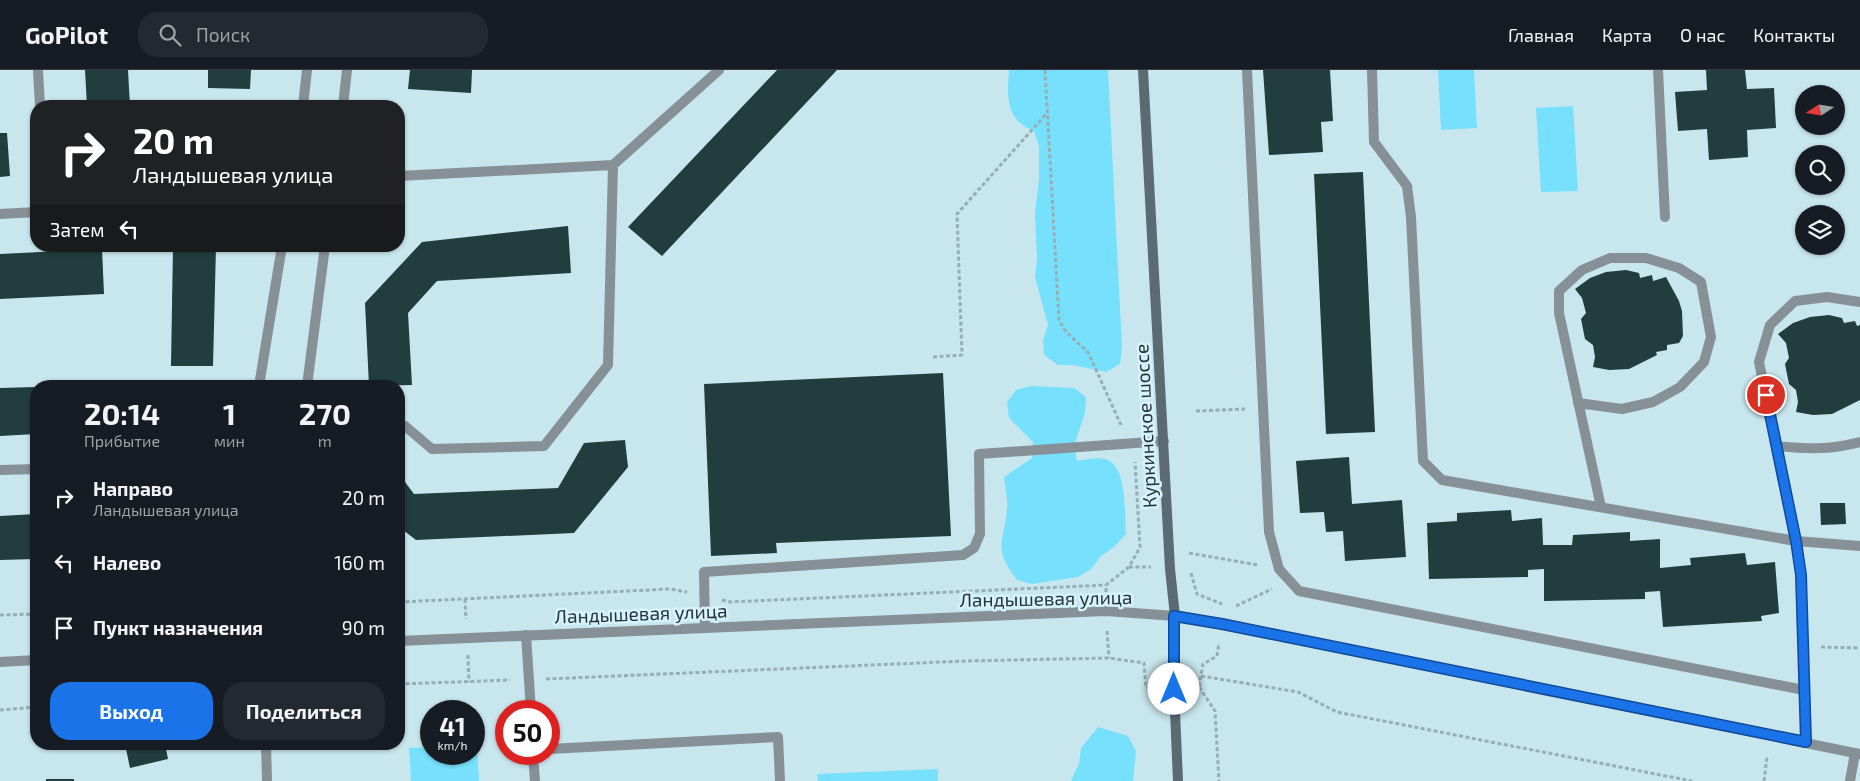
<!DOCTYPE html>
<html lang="ru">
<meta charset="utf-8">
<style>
:root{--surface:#171b24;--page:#242831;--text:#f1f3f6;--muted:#9ea1a6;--line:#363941;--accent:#1a73e8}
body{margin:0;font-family:"Exo 2",sans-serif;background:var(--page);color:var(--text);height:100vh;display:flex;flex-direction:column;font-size:19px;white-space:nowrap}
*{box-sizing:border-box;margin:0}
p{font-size:16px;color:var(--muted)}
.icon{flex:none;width:28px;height:28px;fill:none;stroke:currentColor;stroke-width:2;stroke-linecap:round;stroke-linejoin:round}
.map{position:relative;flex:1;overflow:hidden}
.sheet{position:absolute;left:30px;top:310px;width:375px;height:370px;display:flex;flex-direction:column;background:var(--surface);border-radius:20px;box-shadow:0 1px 4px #0004}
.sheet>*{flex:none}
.hud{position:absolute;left:30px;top:30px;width:375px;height:152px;border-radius:20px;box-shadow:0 1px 4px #0004;background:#202124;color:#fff;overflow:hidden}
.needle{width:32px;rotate:258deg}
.buttons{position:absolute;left:1795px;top:15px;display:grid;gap:10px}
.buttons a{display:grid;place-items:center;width:50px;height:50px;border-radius:50%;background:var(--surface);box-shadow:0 1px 4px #0004;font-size:25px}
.speed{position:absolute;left:420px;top:630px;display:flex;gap:10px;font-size:25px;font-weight:700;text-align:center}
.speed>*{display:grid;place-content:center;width:65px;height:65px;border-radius:50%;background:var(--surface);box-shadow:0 1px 4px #0004;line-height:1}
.speed small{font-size:12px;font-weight:400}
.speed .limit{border:8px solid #d22;background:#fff;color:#111}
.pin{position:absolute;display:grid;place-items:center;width:42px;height:42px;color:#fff;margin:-21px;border:2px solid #fff;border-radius:50%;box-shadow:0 1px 5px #0007}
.me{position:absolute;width:55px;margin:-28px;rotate:0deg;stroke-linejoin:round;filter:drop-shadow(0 0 4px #0008)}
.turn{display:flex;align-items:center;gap:18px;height:105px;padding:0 20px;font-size:22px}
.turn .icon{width:65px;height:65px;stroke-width:2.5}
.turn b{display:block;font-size:35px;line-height:42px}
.then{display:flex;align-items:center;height:48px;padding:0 20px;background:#0003;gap:10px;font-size:19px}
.eta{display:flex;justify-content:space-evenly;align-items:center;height:85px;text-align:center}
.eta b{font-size:30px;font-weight:700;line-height:35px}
.button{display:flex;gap:10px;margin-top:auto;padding:10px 20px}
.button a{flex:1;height:58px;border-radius:20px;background:var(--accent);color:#fff;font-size:20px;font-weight:700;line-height:58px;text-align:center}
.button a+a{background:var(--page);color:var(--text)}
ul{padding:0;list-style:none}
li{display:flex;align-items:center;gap:15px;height:65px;padding:0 20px}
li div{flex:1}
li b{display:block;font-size:19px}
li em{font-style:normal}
header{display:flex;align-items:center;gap:30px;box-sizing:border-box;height:70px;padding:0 25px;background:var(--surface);border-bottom:1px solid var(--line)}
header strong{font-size:24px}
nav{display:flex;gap:28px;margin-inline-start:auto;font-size:18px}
.search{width:350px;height:45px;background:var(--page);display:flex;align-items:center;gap:12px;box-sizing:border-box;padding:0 18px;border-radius:20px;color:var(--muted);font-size:19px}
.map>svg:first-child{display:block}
</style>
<header>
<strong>GoPilot</strong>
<div class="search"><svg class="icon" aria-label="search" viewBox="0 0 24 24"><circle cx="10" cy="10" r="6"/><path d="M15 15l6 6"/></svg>Поиск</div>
<nav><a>Главная</a><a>Карта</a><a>О нас</a><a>Контакты</a></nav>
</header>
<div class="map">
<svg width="1860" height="711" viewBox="0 0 1860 711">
<rect width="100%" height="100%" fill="#c8e6ee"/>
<path fill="#77e1fd" d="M 1009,0 L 1108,0 L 1122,278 L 1120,294 L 1106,302 L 1073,295 L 1058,295 L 1044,285 L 1043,270 L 1048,255 L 1035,207 L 1037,189 L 1035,142 L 1039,110 L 1039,76 L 1034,61 C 1030,59 1024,57 1020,53 C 1005,40 1008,18 1009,0 Z
M 1438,0 L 1474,0 L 1477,58 L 1441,60 Z
M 1573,36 L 1578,121 L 1541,122 L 1536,38 Z
M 1031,316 L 1074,318 L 1086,327 L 1085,343 L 1074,376 L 1077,391 C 1087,390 1099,386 1108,390 C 1128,400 1124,445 1126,464 L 1114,477 L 1101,486 L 1091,499 L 1078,507 L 1032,514 L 1017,510 C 992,477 1004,474 1007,439 C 1008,429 1005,417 1004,407 L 1032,388 L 1033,372 L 1009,348 L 1007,332 L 1016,320 Z
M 1098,657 L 1128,666 L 1136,681 L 1133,711 L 1071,711 L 1079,693 L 1081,678 Z
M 477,673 L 479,711 L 411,711 L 409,678 L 431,677 L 431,684 L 474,684 L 474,674 Z
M 938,699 L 938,711 L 818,711 L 817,704 Z"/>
<path fill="#213d3d" d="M 85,0 L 128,0 L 130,36 L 87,36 Z
M 208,0 L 251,0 L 250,19 L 208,18 Z
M 410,0 L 472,0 L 471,23 L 408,19 Z
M 777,0 L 837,0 L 662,186 L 628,157 Z
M 1263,0 L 1330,0 L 1333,51 L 1321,52 L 1323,82 L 1269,85 Z
M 1706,0 L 1745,0 L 1747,19 L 1774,18 L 1776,58 L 1747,60 L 1748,87 L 1709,90 L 1707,59 L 1678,61 L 1675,22 L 1707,20 Z
M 0,63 L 7,63 L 10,106 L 0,107 Z
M 1363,102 L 1375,362 L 1326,364 L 1314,104 Z
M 568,156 L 571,203 L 437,211 L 408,243 L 412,315 L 369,316 L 365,233 L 422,172 Z
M 173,176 L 216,176 L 213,296 L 171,296 Z
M 102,179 L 104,224 L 0,229 L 0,184 Z
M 1626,200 L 1639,203 L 1640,208 L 1652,205 L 1653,211 L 1666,207 L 1679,231 L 1682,241 L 1683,266 L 1679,273 L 1667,275 L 1667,280 L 1656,282 L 1657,285 L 1629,299 L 1609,300 L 1593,297 L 1595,287 L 1593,275 L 1585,269 L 1581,249 L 1586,243 L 1582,228 L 1575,219 L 1590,208 L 1606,202 Z
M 1829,245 L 1842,248 L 1844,253 L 1855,251 L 1857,256 L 1860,255 L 1860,330 L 1832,344 L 1813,345 L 1796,342 L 1798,332 L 1796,320 L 1789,314 L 1785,294 L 1789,288 L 1786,273 L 1778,264 L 1793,253 L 1810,247 Z
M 943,303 L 951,466 L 776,473 L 777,483 L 711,486 L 704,314 Z
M 106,314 L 106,316 L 81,316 L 81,315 Z
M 36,317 L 36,364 L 0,366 L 0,318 Z
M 625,370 L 628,397 L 574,463 L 416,470 L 399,457 L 399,404 L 414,424 L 558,418 L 584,373 Z
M 1349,387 L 1352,434 L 1402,430 L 1406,487 L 1345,491 L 1343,461 L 1326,462 L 1324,442 L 1300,443 L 1296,391 Z
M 1820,433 L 1845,433 L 1846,454 L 1821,455 Z
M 1511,440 L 1512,451 L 1542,448 L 1543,475 L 1572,475 L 1573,465 L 1630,462 L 1630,471 L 1660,469 L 1660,498 L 1691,495 L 1690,488 L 1745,483 L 1747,495 L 1775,492 L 1779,543 L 1761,546 L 1762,551 L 1663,557 L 1660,521 L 1645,522 L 1645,529 L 1544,531 L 1544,499 L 1528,500 L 1528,507 L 1429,509 L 1427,453 L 1457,451 L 1457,443 Z
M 36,444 L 36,489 L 0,490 L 0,446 Z
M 125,674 L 165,674 L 168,689 L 130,698 Z
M 46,709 L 74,709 L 74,711 L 46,711 Z"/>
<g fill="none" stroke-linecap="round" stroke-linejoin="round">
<path stroke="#96aeb4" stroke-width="3" stroke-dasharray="4 2.5" stroke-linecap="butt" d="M 1045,0 L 1059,250 L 1066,262 L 1088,282 L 1121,355
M 933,287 L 962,285 L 957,144 L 1047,43
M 1196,341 L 1245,339
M 1189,483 L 1258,495
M 1129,497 L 1151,497
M 1191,503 L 1197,524 L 1222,534
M 1106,522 L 1106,515 L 1129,497 L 1140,477 L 1135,392
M 465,529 L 466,549
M 722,530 L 730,532 L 1106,515
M 399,532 L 670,519 L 687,522
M 1236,536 L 1272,519
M 0,545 L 36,544
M 1107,561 L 1109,588
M 1821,577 L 1860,578
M 468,585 L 469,612
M 1201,606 L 1298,622 L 1337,642 L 1692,711
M 546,609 L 965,591 L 1109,588 L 1144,593 L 1146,618 L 1157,618
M 399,614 L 510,610
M 1193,617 L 1199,617 L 1203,594 L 1217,586 L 1219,573
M 1199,617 L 1215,641 L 1219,711
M 0,640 L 36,637
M 1764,711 L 1767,687"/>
<path stroke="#869096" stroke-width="10" d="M 38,0 L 40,36
M 1247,0 L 1269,462 L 1279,499 L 1299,521 L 1804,620
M 1372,0 L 1374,72 L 1407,116 L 1411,147 L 1423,391 L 1442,410 L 1796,471 L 1860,476
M 1658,0 L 1665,147
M 303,36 L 307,0
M 343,36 L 347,0
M 399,106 L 613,95
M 0,144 L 36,142
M 259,316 L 282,176
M 307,316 L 325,176
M 1578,333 L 1622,339 L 1653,332 L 1680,317 L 1704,292 L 1711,267 L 1701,212 L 1679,198 L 1646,188 L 1610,188 L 1582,200 L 1559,221 L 1559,243 L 1601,437
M 399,357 L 405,356 L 432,379 L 544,376 L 608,295 L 613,95 L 719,0
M 1776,376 C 1809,379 1828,380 1860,372
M 0,400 L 36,399
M 705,558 L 704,502 L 963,485 L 974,478 L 980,464 L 979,384 L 1164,371
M 526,565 L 531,641
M 1806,672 L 1801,505 L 1796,471 L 1759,292 L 1770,255 L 1795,231 L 1827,227 L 1860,232
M 549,679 L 778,667 L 780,711
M 533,684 L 535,711
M 1850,711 L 1855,683"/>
<path stroke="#869096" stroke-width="10" d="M 399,571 L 1106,541 L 1175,546 L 1222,554 L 1860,684
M 0,592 L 36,590
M 266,674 L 267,711"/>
<path stroke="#5b6a73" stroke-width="10" d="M 1143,0 L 1170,499 L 1175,546 L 1174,619 L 1178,711"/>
</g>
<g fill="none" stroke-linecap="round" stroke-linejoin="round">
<defs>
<path id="route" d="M 1174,619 L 1174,546 L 1222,554 L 1806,672 L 1801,505 L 1796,471 L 1766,325"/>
</defs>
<use href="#route" stroke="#114b97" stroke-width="12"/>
<use href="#route" stroke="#1a73e8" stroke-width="9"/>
</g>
<g text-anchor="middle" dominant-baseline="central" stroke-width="5" stroke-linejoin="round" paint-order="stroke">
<g font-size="19" fill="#283337" stroke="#d5f3fc">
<text transform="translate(1145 356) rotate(-93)">Куркинское шоссе</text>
<text transform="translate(1046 528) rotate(-1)">Ландышевая улица</text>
<text transform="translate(641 543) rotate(-2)">Ландышевая улица</text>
</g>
</g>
</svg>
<div class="buttons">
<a><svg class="needle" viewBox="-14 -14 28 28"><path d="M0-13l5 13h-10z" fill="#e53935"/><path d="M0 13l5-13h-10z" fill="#9ea1a6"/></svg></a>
<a><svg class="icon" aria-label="search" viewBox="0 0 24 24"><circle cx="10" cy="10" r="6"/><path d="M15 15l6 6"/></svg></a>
<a><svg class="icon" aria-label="layers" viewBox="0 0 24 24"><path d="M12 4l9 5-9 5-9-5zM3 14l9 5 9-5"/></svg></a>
</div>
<div class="speed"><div>41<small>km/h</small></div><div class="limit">50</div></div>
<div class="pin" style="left:1766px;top:325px;background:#d93025"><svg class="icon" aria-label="arrive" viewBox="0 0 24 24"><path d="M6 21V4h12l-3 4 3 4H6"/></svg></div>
<svg class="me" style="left:1174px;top:619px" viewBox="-20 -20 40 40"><circle r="19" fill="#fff"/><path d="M0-13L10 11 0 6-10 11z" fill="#1a73e8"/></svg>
<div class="hud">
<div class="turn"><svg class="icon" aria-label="right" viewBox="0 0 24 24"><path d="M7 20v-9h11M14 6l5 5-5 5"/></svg><div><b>20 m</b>Ландышевая улица</div></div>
<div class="then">Затем<svg class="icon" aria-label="left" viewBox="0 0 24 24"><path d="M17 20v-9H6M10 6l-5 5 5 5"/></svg></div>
</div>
<section class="sheet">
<div class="eta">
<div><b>20:14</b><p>Прибытие</p></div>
<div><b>1</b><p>мин</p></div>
<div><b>270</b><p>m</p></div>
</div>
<ul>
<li><svg class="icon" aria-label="right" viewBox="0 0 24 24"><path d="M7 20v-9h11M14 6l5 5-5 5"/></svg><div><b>Направо</b><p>Ландышевая улица</p></div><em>20 m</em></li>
<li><svg class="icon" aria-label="left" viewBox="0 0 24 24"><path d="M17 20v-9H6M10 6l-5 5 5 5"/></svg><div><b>Налево</b></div><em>160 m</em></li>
<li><svg class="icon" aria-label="arrive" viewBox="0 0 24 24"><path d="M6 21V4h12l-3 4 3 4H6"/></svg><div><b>Пункт назначения</b></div><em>90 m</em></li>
</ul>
<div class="button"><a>Выход</a><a>Поделиться</a></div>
</section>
</div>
